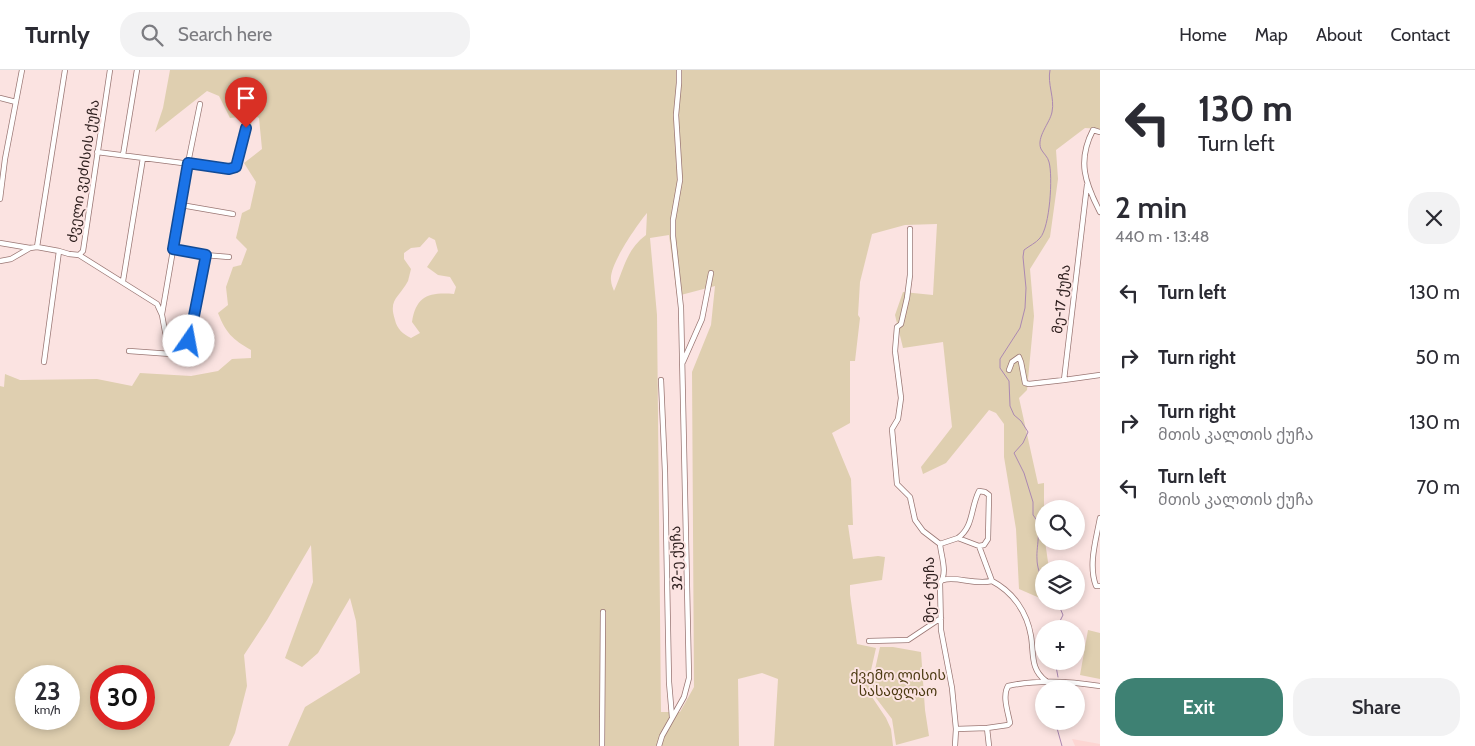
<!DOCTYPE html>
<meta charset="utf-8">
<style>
:root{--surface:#fff;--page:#f2f2f3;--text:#2b2b33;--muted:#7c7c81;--line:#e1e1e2;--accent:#3e8173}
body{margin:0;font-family:Cabin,"Noto Sans Georgian",sans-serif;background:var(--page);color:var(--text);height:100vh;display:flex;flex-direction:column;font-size:19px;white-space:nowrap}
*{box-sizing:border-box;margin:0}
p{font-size:16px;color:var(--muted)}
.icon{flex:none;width:28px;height:28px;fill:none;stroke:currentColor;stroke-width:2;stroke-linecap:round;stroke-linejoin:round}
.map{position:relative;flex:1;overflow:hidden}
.details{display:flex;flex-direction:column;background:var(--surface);width:375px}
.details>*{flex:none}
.banner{background:#fff;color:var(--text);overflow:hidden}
.controls{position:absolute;left:1035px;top:430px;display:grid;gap:10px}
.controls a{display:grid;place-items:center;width:50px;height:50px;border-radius:50%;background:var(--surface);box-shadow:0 2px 8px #0003;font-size:25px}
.speed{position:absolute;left:15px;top:595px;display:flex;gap:10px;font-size:25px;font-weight:700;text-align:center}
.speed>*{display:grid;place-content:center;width:65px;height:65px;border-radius:50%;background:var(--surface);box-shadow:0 2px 8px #0003;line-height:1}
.speed small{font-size:12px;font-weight:400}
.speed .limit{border:8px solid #d22;background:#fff;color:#111}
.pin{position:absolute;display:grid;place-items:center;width:42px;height:42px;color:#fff;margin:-51px -21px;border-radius:50% 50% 50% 0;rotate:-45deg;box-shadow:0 0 5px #0007}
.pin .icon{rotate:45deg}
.me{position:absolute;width:55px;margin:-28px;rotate:12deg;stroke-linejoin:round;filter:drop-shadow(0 0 4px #0008)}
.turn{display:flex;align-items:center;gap:18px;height:105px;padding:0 15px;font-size:22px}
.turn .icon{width:65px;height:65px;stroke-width:2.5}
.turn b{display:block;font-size:35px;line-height:42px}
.round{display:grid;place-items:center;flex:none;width:52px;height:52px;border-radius:20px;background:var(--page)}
.head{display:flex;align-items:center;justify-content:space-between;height:85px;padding:0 15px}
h1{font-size:30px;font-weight:600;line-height:38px}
.button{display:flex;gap:10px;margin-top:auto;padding:10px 15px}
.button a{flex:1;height:58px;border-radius:20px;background:var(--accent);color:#fff;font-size:20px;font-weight:600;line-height:58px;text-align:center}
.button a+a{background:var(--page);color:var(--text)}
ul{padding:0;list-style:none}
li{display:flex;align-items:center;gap:15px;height:65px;padding:0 15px}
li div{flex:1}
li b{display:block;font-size:19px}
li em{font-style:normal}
header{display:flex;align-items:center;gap:30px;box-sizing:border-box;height:70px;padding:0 25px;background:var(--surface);border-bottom:1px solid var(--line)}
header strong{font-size:24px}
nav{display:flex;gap:28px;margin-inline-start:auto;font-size:18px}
.search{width:350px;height:45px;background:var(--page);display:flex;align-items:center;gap:12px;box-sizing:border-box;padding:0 18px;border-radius:20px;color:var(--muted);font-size:19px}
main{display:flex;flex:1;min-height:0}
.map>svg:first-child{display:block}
</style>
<header>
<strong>Turnly</strong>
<div class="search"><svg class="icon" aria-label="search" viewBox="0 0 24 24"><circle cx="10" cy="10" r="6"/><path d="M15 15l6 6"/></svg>Search here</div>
<nav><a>Home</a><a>Map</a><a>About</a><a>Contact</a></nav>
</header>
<main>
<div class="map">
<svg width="1100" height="676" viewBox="0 0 1100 676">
<rect width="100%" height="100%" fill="#fbe3e1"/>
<path fill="#fdd6d3" d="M 1072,669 L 1100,674 L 1100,676 L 1075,676 Z"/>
<path fill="#dfcfb0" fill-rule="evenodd" d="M 170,0 L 1100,0 L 1100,59 L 1085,58 L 1056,80 L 1058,109 L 1050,167 L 1030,199 L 1034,246 L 1027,320 L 1019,328 L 1038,414 L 1044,413 L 1044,471 L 1045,471 L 1049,499 L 1044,499 L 1044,523 L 1042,529 L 1019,519 L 1016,459 L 1004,387 L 1004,354 L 996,343 L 989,340 L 946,393 L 923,404 L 921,397 L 952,357 L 943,272 L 903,278 L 895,245 L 903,222 L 933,225 L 937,154 L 905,155 L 872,164 L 860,212 L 858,245 L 860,248 L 855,291 L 850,291 L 850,353 L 832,363 L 851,409 L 853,455 L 848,455 L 853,489 L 878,486 L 885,487 L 882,510 L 850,515 L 850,524 L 857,574 L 876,578 L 869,609 L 870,624 L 886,648 L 891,659 L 893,676 L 774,676 L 778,609 L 762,603 L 738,609 L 739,676 L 288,676 L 305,637 L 360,603 L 356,551 L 350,528 L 318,583 L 302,597 L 285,588 L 313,512 L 311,475 L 267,550 L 244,585 L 247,616 L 235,663 L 229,676 L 0,676 L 0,316 L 4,317 L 5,304 L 20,310 L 97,309 L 132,316 L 140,303 L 191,306 L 218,301 L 232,289 L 251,288 L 251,280 C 232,269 226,263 218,243 L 228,235 L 226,217 L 233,197 L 241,195 L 247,179 L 236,168 L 242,143 L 250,139 L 256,112 L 244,93 L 262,79 L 259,48 L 252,44 L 251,59 L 240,47 L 230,48 L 219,26 L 207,21 L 155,62 L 163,38 ZM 647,143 L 646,165 C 626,180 624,199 614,221 C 613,218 611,214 611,210 C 609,195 637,155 647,143 ZM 669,165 L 677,226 L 715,216 L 711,255 L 692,302 L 694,617 L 680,642 L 661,642 L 657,245 L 650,168 ZM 429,167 L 435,170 L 438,181 L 427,197 L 438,205 L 450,207 L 456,217 L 454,224 C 429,222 416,226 412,252 L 420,263 L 411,268 C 403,264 397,259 395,250 C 388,229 399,228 408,211 C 409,207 410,203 411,199 L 404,189 L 404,183 L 411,178 L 420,177 ZM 26,606 L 69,606 L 69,649 L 26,649 ZM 101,606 L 144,606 L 144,649 L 101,649 Z
M 1088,560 L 1100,563 L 1100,609 L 1080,605 Z
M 880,577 L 893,577 L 921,582 L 925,640 L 929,666 L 896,675 L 892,649 L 876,628 L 872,613 Z"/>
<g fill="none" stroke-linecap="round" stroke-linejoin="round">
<path stroke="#ab88b2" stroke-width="1" d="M 1044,512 C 1040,505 1037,497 1037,489 C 1036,475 1043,456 1033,445 L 1033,432 L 1024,403 L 1014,383 L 1023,373 L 1028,362 L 1021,351 L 1014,345 L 1010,336 L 1009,311 L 1000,298 L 1000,289 L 1020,258 L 1025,238 L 1026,218 L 1023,187 L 1024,180 C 1029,176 1036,173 1040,168 C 1050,157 1053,106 1049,92 C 1048,87 1043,83 1041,79 C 1036,67 1050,53 1052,42 C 1055,28 1047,14 1050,0
M 1056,559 L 1063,545 L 1057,531
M 1055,591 L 1058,607
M 1059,614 L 1059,619
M 1055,651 L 1062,676"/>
<defs>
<path id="minor" d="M 0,28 L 16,32
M 1100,62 L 1093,60 C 1077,91 1085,113 1100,142
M 97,82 L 229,99 L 236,97 L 246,58
M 123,85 L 137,0
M 1087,115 L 1064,310 L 1100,305
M 0,129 L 5,89 L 22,0
M 181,135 L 233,144
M 910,159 L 910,205 L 907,228 L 901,254 L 897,257 L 895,281 L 901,328 L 898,349 L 892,359 L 897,414 L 910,427 L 915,450 L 923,461 L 940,474 C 941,486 948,503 940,513 L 941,560 L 952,618 L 956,659 L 987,658
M 0,173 L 30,178 L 37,177 L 59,181 L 69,184 L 79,185 L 83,181 L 110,0
M 37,177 L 65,0
M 173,179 L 205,185 L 229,187
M 79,185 L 157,234 L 162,245 L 168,278 L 171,284 L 183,286 L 187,285 L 205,185
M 0,191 L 11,189 L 30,178
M 123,211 L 143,88
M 162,244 L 188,93 L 200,34
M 129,281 L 171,284
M 44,292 L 59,181
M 683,292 L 702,249 L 711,203
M 1009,300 L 1012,292 L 1019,287 L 1021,292 L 1025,313 L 1029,314 L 1064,310
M 661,310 L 665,402 L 669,612 L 672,647
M 1100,448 C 1096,470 1088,495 1096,516 L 1100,516
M 958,468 C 974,456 970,439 979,421 L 985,422 L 989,425 L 988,469 L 984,475 L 979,476
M 940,474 L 958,468 L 979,476 L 992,511 C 1013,522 1027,542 1031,566 C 1034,584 1030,599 1046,611
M 943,510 C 957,506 974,515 992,511
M 869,571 L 908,570 L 941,548
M 602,676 L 603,542
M 659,676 L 662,666 L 684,627 L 689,608 L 681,238 L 673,166 L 673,150 L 680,110 L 676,45 L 679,13 L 679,0
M 955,676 L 956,659
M 989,676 L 987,658 L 1008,655 L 1010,653 C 1008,642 1002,626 1008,616 C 1039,609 1069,611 1100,616"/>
</defs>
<use href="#minor" stroke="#9a7774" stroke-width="6"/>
<use href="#minor" stroke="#fff" stroke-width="4.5"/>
</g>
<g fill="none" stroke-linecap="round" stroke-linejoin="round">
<defs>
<path id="route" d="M 189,271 L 206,185 L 173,179 L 188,93 L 229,99 L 236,97 L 246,58"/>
</defs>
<use href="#route" stroke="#114b97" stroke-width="12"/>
<use href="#route" stroke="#1a73e8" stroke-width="9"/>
</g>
<g text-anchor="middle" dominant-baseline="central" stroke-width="4" stroke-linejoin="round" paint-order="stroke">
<g font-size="14" fill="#2f201f" stroke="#fbe3e1">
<text transform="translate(83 101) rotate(-81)">ძველი ვეძისის ქუჩა</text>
<text transform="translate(1061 229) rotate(-83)">მე-17 ქუჩა</text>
<text transform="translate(676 488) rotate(-92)">32-ე ქუჩა</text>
<text transform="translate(929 520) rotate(-90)">მე-6 ქუჩა</text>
</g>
<g font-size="14" fill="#4c3a12" stroke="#fbe3e1">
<text x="898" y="605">ქვემო ლისის<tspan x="898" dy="16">სასაფლაო</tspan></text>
</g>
</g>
</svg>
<div class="controls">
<a><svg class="icon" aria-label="search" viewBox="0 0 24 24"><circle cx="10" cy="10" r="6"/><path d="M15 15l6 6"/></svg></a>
<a><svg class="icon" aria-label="layers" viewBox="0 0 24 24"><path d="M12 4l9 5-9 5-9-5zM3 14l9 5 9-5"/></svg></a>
<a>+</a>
<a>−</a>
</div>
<div class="speed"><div>23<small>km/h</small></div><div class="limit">30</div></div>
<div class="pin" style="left:246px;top:58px;background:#d93025"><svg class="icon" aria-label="arrive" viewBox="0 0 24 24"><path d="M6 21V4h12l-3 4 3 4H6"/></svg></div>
<svg class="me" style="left:189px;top:271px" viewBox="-20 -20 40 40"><circle r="19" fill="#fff"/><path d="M0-13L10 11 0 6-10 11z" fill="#1a73e8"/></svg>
</div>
<section class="details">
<div class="banner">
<div class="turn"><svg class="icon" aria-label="left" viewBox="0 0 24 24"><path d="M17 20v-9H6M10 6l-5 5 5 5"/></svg><div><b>130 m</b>Turn left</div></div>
</div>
<div class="head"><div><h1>2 min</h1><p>440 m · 13:48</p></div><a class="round"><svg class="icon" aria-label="close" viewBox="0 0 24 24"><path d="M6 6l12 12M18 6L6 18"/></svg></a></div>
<ul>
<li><svg class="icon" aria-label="left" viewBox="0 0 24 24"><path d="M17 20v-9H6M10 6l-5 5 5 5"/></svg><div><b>Turn left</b></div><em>130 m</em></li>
<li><svg class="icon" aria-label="right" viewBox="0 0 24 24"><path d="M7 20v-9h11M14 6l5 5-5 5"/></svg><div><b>Turn right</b></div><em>50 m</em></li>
<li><svg class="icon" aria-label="right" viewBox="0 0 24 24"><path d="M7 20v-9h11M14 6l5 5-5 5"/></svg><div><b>Turn right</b><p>მთის კალთის ქუჩა</p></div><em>130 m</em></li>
<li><svg class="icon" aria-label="left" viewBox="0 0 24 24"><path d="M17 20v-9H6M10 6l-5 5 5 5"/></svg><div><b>Turn left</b><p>მთის კალთის ქუჩა</p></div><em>70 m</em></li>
</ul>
<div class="button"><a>Exit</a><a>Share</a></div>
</section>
</main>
